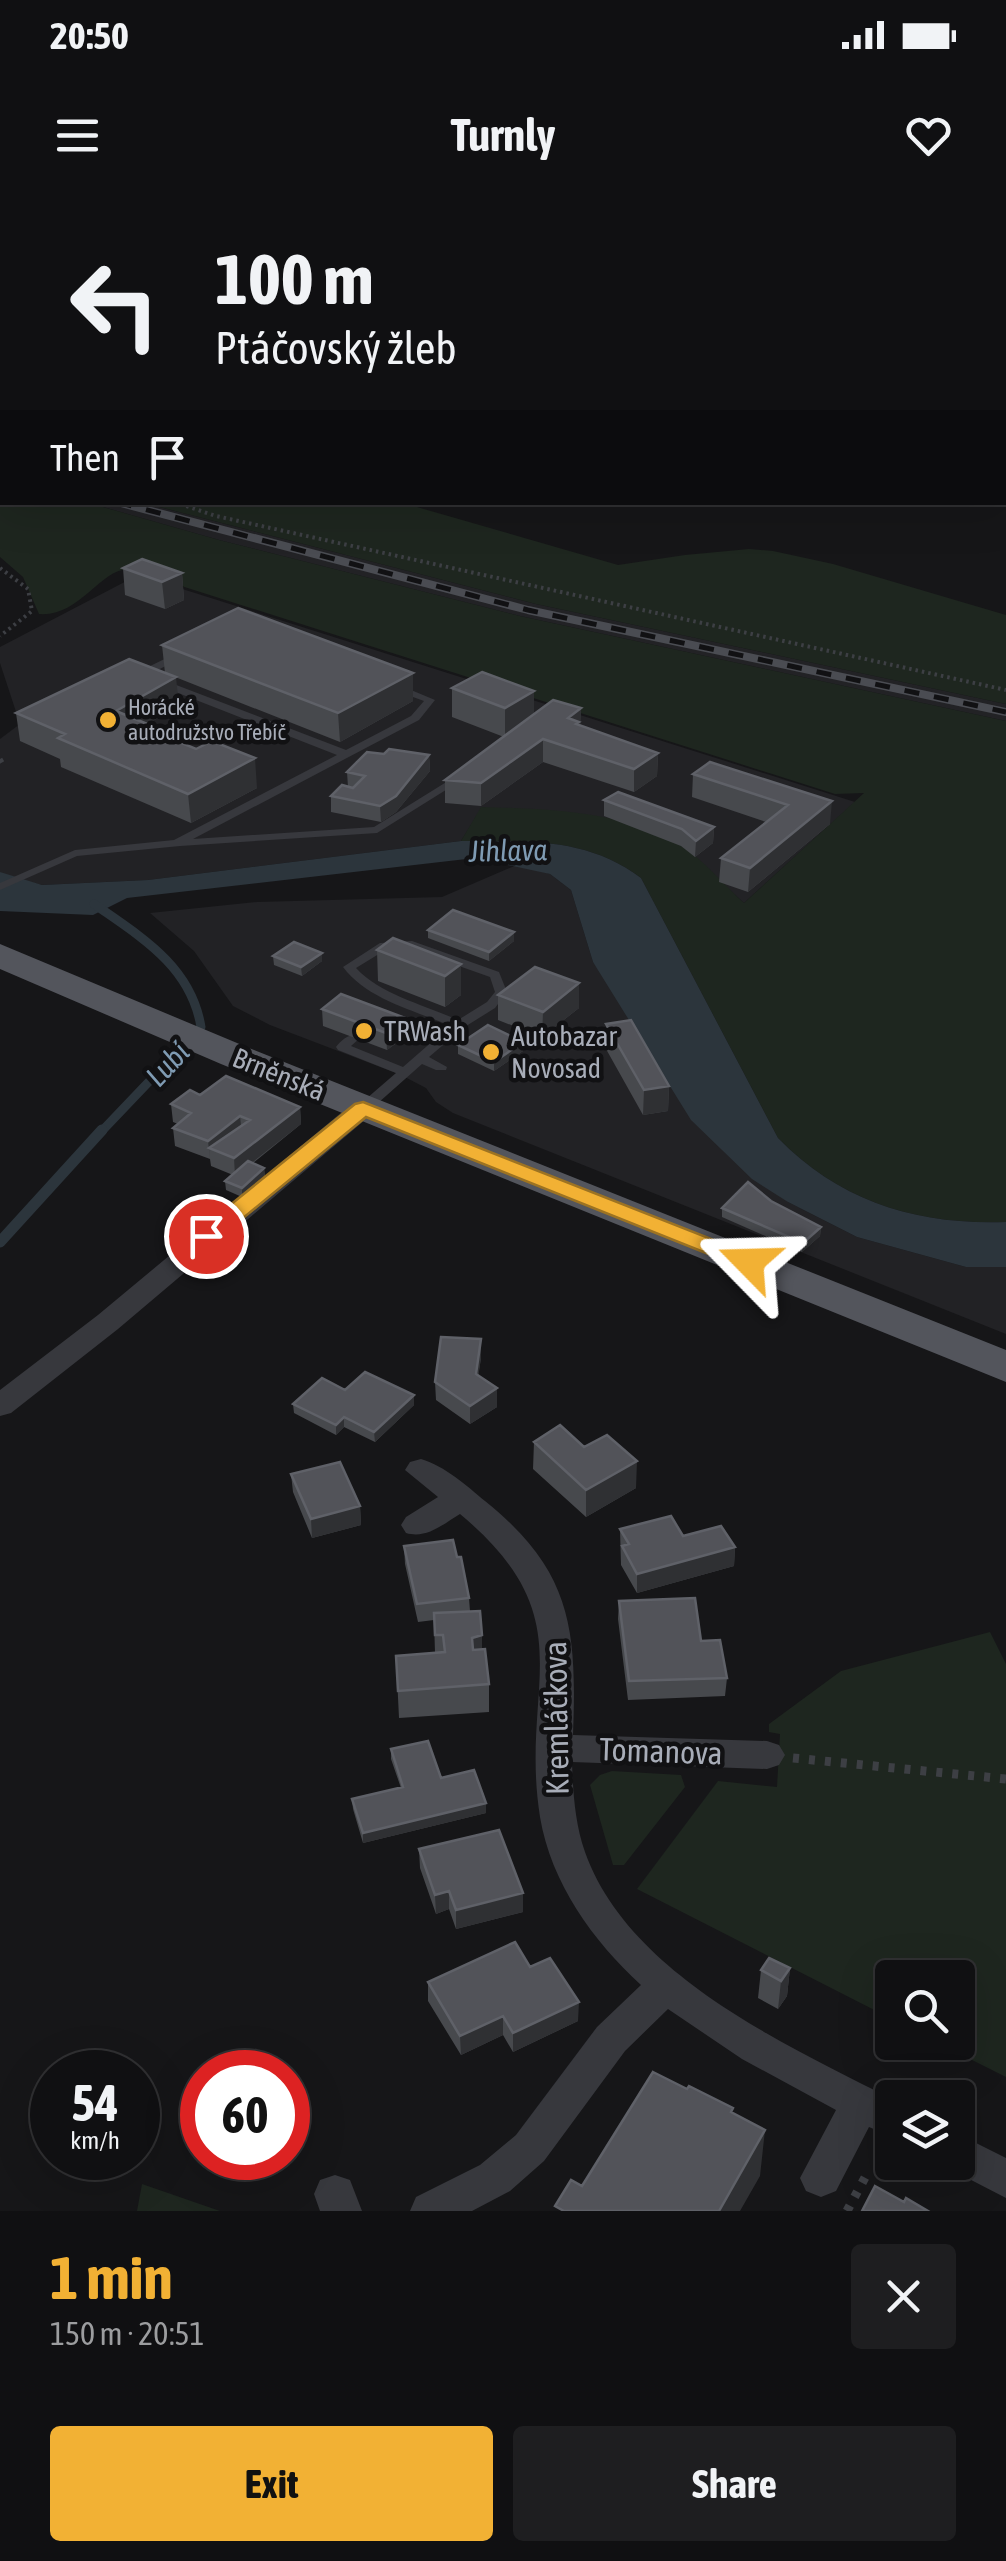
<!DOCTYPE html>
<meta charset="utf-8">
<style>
:root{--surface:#101012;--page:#1e1e20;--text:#f1f3f6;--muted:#9c9d9f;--line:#303032;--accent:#f2b134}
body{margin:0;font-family:"Asap Condensed",sans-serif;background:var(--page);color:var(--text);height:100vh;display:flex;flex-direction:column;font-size:38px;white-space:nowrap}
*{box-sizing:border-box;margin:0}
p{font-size:32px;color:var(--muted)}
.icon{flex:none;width:55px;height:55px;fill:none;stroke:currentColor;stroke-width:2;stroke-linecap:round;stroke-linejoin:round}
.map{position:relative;height:2011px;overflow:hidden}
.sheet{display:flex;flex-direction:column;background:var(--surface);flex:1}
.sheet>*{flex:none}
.guide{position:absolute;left:0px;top:0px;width:1008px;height:305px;box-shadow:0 10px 40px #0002,0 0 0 2px var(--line);background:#101012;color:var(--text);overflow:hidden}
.fabs{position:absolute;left:875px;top:1760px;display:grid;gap:20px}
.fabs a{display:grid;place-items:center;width:100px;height:100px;border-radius:10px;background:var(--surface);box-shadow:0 10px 40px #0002,0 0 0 2px var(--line);font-size:50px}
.speed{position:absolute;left:30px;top:1850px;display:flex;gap:20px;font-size:50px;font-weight:700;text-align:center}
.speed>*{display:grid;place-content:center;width:130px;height:130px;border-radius:50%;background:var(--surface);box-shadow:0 10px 40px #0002,0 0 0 2px var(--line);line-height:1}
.speed small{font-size:25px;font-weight:400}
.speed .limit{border:15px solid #d22;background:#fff;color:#111}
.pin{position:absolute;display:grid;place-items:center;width:85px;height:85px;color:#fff;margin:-42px;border:5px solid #fff;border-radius:50%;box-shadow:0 2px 10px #0007}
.me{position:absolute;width:110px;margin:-55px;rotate:292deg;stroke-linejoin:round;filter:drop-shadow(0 0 8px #0008)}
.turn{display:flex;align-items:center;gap:35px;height:210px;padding:0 50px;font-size:45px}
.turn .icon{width:130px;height:130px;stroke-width:2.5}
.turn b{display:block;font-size:70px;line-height:85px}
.then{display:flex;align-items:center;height:95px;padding:0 50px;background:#0003;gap:20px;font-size:38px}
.round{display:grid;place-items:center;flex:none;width:105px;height:105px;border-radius:10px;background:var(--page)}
.headline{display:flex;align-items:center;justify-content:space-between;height:170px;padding:0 50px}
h1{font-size:60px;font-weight:700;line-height:75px;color:var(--accent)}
.primary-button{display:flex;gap:20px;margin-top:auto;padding:20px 50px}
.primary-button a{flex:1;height:115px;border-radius:10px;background:var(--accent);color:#111;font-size:40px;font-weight:700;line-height:115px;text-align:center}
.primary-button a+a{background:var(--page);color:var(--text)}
.status{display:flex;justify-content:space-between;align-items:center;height:70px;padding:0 50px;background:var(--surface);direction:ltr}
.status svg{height:28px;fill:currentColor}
header{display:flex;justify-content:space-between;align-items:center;height:130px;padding:0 50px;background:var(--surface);font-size:45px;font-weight:700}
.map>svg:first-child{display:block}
</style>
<div class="status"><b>20:50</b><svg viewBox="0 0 49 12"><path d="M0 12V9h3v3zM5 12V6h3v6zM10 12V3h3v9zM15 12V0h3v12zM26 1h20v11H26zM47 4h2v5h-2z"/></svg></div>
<header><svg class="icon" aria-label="menu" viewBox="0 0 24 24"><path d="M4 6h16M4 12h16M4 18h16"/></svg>Turnly<svg class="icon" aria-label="heart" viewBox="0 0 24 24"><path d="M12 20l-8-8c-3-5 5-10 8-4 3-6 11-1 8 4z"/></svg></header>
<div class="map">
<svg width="1006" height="2011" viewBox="0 0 1006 2011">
<rect width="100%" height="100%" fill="#161618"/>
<path fill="#222225" d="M 118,0 L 929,0 L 931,2 L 117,2 Z
M 89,303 L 144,303 L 536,404 L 1006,504 L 1006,521 L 520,416 L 219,340 Z
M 138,375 L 855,602 L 744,703 L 681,646 L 482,607 L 461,641 L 148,680 L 42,685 L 6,677 L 0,672 L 0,539 L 20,524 L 0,463 L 0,447 Z
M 519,664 L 550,674 L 571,690 L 593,762 L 788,1002 L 857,1037 L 966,1067 L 1006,1067 L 1006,1134 L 453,913 L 436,902 L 426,888 L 401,875 L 270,825 L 233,806 L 194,751 L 150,713 L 257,702 L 442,697 Z"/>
<path fill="#1e261f" d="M 0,275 L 2,302 L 89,303 L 219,340 L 520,416 L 1006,521 L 1006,1022 C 916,1025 841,1002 778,938 L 641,678 C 587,637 526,641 461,641 L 481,607 C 549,609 619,610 680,645 C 703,659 724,685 744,703 L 864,593 L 835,594 L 128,369 C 99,370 80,417 39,414 L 23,377 L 0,357 Z
M 144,303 L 403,303 L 618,365 L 685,355 L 749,349 L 773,351 L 833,364 L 1006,415 L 1006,504 L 536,404 Z
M 990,1432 L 1006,1464 L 1006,1877 L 938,1843 L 958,1842 L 958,1778 L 892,1778 L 892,1819 L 637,1689 L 718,1581 L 777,1587 L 780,1534 L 769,1532 L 769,1524 L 841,1471 Z
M 612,1571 L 681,1575 L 685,1587 L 624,1665 L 613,1665 L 590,1585 L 600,1575 Z
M 142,1984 L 220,2011 L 137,2011 Z"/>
<path fill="#2c353c" d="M 461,641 C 526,641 587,637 641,678 L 778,938 C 841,1002 916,1025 1006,1022 L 1006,1067 L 966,1067 L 857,1037 L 788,1002 L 752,979 L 691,920 L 593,762 L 571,690 L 550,674 L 475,658 L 127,698 L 93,715 L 0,711 L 0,672 L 42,685 L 148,680 Z"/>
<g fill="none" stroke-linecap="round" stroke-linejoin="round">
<path stroke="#2c353c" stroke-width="9" d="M 94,704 C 141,737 191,766 201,827 L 100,933"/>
<path stroke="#2c353c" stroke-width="11" d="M 0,1042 L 102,930"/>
<path stroke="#3d3f44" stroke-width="4" stroke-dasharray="2.5 4" stroke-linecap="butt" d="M 174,302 L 216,316 L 1006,490
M 0,368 L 28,389 L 32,411 L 0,436"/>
<path stroke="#3d3f44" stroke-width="5" stroke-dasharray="4 6" stroke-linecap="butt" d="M 0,559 L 3,564"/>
<path stroke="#3d3f44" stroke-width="9" stroke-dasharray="6 10" stroke-linecap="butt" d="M 793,1558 L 1006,1579
M 847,2011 L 869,1970"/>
<path fill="#37383d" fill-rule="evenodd" d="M 151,0 L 157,0 L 157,2 L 151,2 Z
M 900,0 L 906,0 L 907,2 L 901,2 Z
M 179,452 L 184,455 L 183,457 L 154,472 L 158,478 L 346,550 L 411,516 L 424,501 L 391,489 L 391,485 L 399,485 L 435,500 L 419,520 L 193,639 L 374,627 L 456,576 L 460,575 L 465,578 L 377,633 L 180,646 L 77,656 L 0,690 L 0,683 L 75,650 L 174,640 L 337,555 L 150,482 L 143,471 L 144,469 Z
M 412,741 L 499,772 L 507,792 L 495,808 L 463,828 L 429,857 L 447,867 L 446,870 L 436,870 L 422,864 L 369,911 L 359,911 L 357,908 L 359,905 L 396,873 L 338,850 L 336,847 C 341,840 350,833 358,835 L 360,838 L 351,846 L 403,867 L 434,840 L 384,819 L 382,816 L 384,813 L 392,813 L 441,834 L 451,826 C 414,810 368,800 343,767 L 380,743 ZM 387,749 L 411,749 L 490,777 L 495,792 L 487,802 L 458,820 C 425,805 381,795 356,768 Z"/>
<path fill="#37383d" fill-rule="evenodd" d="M 363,900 L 372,902 L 376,908 L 372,914 L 118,1129 L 11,1213 L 0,1216 L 0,1190 L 98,1115 L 354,902 Z
M 421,1259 C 445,1266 467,1286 485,1301 C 572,1371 577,1429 573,1535 L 767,1541 L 779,1545 L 785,1555 L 779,1565 L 767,1569 L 572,1562 C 573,1593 575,1623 585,1652 C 628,1774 786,1845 892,1899 L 892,1937 L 869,1927 L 836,1991 L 821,1997 L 806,1991 L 800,1978 L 836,1910 L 742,1859 L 668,1809 L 625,1851 L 544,1961 L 510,1991 L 472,2011 L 410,2011 L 416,1997 L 480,1965 L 516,1935 L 597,1827 L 641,1785 C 593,1741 551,1683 540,1617 C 519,1484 587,1420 460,1314 C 442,1325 426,1339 406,1333 L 401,1325 L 406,1317 L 438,1297 L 405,1270 L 410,1262 Z
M 958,1934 L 1006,1958 L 1006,1998 L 944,1966 L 942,1962 L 958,1962 Z
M 335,1975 L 350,1980 L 362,2011 L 320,2011 L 314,1994 L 320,1980 Z"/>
<path fill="#53555c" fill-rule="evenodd" d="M 0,744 L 249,848 L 1006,1150 L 1006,1182 L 221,864 L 0,769 Z"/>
<defs>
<path id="rail" d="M 117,302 L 528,410 L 1006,512"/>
</defs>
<use href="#rail" stroke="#4a4c52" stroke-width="8"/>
<use href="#rail" stroke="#111113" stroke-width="5" stroke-dasharray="15" stroke-linecap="butt"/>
</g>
<path fill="#47494d" d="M 203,0 L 244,0 L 237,2 L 212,2 Z
M 592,0 L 890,0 L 889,2 L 604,2 Z
M 123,368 L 182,373 L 184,400 L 165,409 L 125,395 Z
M 162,445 L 413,501 L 340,542 L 165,473 Z
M 452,488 L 534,514 L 581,508 L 580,525 L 658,553 L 657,576 L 634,592 L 543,562 L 481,606 L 445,603 L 445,580 L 504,537 L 452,517 Z
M 179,506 L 147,524 L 165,536 L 257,588 L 191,623 L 61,567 L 60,559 L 20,541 L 16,513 Z
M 384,554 L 429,555 L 430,571 L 396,612 L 381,622 L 331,612 L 331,596 L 348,587 L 347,572 Z
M 710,562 L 830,624 L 748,692 L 719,682 L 721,658 L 766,622 L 692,597 L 693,574 Z
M 604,600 L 714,627 L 713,643 L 695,657 L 681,646 L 604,616 Z
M 428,730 L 514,741 L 489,761 L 428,738 Z
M 377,750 L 461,764 L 461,795 L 445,807 L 378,781 Z
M 322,753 L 322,761 L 302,776 L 274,765 L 273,756 Z
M 579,783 L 579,808 L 542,837 L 498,820 L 498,795 Z
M 322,809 L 405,818 L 406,836 L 387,850 L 323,826 Z
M 606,824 L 669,886 L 668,911 L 643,915 L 606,849 Z
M 523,842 L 523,851 L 494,871 L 458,854 L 458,845 Z
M 200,895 L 300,907 L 301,924 L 253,963 L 264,968 L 265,977 L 242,997 L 226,990 L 225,981 L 233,975 L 211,966 L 210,959 L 175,946 L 173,928 L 178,924 L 173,922 L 171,904 Z
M 722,1008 L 821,1027 L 820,1036 L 802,1052 L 722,1017 Z
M 481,1139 L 481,1158 L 478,1176 L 497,1207 L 470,1224 L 436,1200 L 435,1182 Z
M 345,1190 L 414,1205 L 375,1242 L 344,1227 L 336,1235 L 294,1213 L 293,1204 Z
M 534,1242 L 584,1247 L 636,1288 L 586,1317 L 533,1269 Z
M 291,1274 L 360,1306 L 361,1325 L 312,1338 L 293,1292 Z
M 620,1329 L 683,1336 L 735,1347 L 734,1366 L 637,1393 L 621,1365 Z
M 404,1346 L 457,1357 L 469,1398 L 470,1411 L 482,1449 L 489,1484 L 489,1512 L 399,1518 L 396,1456 L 435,1453 L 434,1420 L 418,1422 L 405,1364 Z
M 619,1401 L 701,1441 L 727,1478 L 725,1496 L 628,1500 L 618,1419 Z
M 391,1549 L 441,1578 L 486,1613 L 363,1643 L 353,1609 L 352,1599 L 401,1588 L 391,1559 Z
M 419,1649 L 523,1712 L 456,1729 L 449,1709 L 436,1714 L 420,1668 Z
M 530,1767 L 578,1821 L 513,1852 L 503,1835 L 461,1855 L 428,1801 L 428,1782 Z
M 790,1768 L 787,1796 L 778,1809 L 758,1798 L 761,1770 Z"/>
<path fill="#2f3033" d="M 226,0 L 244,0 L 237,2 L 226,2 Z
M 182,373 L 184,400 L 165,409 L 162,382 Z
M 413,473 L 413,501 L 340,542 L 338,513 Z
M 176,477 L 179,506 L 119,540 L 116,511 Z
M 534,491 L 534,520 L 505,537 L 505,508 Z
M 581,508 L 580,531 L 568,518 Z
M 543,539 L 543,562 L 481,606 L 481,583 Z
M 658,553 L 657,576 L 634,592 L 634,569 Z
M 429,555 L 430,571 L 396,612 L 381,622 L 380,606 Z
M 255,558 L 257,588 L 191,623 L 188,594 Z
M 832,601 L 830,624 L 748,692 L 750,668 Z
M 714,627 L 713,643 L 695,657 L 696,641 Z
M 514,732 L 514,741 L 489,761 L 489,752 Z
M 322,753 L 322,761 L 302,776 L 301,767 Z
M 461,764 L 461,795 L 445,807 L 445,776 Z
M 579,783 L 579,808 L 542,837 L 543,812 Z
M 405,818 L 406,836 L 387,850 L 386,833 Z
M 523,842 L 523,851 L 494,871 L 494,862 Z
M 669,886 L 668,911 L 643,915 L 644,890 Z
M 300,907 L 301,924 L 235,976 L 234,958 Z
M 240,916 L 242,934 L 209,948 L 210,959 L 208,941 Z
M 264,968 L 265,977 L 242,997 L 242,988 Z
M 821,1027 L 820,1036 L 802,1052 L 803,1043 Z
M 481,1139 L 481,1158 L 476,1192 L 476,1174 Z
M 497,1188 L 497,1207 L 470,1224 L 470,1206 Z
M 414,1195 L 414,1205 L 375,1242 L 374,1232 Z
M 344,1217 L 344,1227 L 336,1235 L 336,1225 Z
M 637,1261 L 636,1288 L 586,1317 L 586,1290 Z
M 360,1306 L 361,1325 L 312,1338 L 311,1319 Z
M 735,1347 L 734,1366 L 637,1393 L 637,1374 Z
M 482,1435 L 482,1463 L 472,1465 L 472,1438 Z
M 486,1603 L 486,1613 L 363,1643 L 363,1633 Z
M 449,1691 L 449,1709 L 436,1714 L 435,1695 Z
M 523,1693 L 523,1712 L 456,1729 L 456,1710 Z
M 790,1768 L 787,1796 L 778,1809 L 781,1781 Z
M 579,1802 L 578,1821 L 513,1852 L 513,1833 Z
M 503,1816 L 503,1835 L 461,1855 L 460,1836 Z
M 765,1930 L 760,1976 L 740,2011 L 719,2011 Z"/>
<path fill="#525359" stroke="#5f6168" stroke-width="2.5" d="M 667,0 L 883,0 L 877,2 L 861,0 L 856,2 L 679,2 Z
M 142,359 L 182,373 L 162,382 L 123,368 Z
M 238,408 L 413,473 L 338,513 L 162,445 Z
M 129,459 L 176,477 L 116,511 L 164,531 L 162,535 L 196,549 L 212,541 L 255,558 L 188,594 L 58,538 L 65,534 L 16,513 Z
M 482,472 L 534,491 L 505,508 L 452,488 Z
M 553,500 L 581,508 L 568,518 L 579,522 L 576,524 L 658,553 L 634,569 L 543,539 L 481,583 L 445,580 Z
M 389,549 L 429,555 L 396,596 L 380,606 L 331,596 L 342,585 L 353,588 L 365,576 L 347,572 L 367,552 L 384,554 Z
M 710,562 L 832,601 L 750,668 L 721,658 L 788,605 L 693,574 Z
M 618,592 L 714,627 L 696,641 L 682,629 L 604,600 Z
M 453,710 L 514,732 L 489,752 L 428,730 Z
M 393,738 L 461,764 L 445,776 L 377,750 Z
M 294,742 L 322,753 L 301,767 L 273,756 Z
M 535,767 L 579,783 L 543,812 L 498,795 Z
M 341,794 L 405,818 L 386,833 L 322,809 Z
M 631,820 L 669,886 L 644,890 L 606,824 Z
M 488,825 L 523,842 L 494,862 L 458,845 Z
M 226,876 L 300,907 L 234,958 L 209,948 L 250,920 L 240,916 L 208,941 L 173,928 L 191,913 L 171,904 L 190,890 L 200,895 Z
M 248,961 L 264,968 L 242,988 L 225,981 Z
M 748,982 L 771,1001 L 821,1027 L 803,1043 L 722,1008 Z
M 441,1137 L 481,1139 L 476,1174 L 497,1188 L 470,1206 L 435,1182 Z
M 365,1172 L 414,1195 L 374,1232 L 344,1217 L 336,1225 L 293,1204 L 322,1178 L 345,1190 Z
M 560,1225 L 584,1247 L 607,1235 L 637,1261 L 586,1290 L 534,1242 Z
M 340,1262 L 360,1306 L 311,1319 L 291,1274 Z
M 671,1316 L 683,1336 L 721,1326 L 735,1347 L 637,1374 L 622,1346 L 629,1344 L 620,1329 Z
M 453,1340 L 457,1357 L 461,1357 L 469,1398 L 417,1404 L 404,1346 Z
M 695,1398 L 701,1441 L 720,1440 L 727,1478 L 629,1481 L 619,1401 Z
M 480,1411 L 482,1435 L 472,1438 L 473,1450 L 485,1449 L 489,1484 L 398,1491 L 396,1456 L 445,1452 L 443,1435 L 435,1435 L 434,1413 Z
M 428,1541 L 441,1578 L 474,1570 L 486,1603 L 363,1633 L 352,1599 L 403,1587 L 391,1549 Z
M 499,1630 L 523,1693 L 456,1710 L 449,1691 L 435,1695 L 419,1649 Z
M 515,1742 L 530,1767 L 550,1758 L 579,1802 L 513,1833 L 503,1816 L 460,1836 L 428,1782 Z
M 769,1758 L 790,1768 L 781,1781 L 761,1770 Z
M 653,1872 L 687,1889 L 689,1886 L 733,1908 L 731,1912 L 765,1930 L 719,2011 L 564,2011 L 555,2006 L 571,1980 L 582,1986 Z
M 875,1986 L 904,2002 L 906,1998 L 928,2011 L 862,2011 Z"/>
<path fill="#f2b134" stroke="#9d7322" stroke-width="2.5" d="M 363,902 L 757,1057 L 761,1062 L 749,1069 L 741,1067 L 366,917 L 214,1042 L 198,1042 L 194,1036 L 198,1031 L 355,904 Z"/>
<g fill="#f2b134" stroke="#111113" stroke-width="4">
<circle cx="108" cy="520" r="10"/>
<circle cx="364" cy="831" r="10"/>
<circle cx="491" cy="852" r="10"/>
</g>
<g text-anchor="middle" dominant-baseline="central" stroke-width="9" stroke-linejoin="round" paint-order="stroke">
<g font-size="22" fill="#a8adb8" stroke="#111113" text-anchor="start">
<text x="128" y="507">Horácké<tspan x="128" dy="25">autodružstvo Třebíč</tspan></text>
</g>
<g font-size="28" fill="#a8adb8" stroke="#111113" text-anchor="start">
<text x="384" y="831">TRWash</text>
<text x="511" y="836">Autobazar<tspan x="511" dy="32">Novosad</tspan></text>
</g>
<g font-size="28" fill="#a8adb8" stroke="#111113">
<text transform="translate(279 874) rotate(22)">Brněnská</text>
</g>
<g font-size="30" font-style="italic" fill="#7f9bb3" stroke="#111113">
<text transform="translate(508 650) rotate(-1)">Jihlava</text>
<text transform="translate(167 864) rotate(-47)">Lubí</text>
</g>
<g font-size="32" fill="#a8adb8" stroke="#111113">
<text transform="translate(556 1518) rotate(-91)">Kremláčkova</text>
<text transform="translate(661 1551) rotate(2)">Tomanova</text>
</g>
</g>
</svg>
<div class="fabs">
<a><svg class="icon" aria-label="search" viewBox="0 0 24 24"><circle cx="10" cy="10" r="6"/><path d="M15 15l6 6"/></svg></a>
<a><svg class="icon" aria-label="layers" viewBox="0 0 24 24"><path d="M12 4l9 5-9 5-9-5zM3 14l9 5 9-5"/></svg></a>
</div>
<div class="speed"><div>54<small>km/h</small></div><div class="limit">60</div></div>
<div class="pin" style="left:206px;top:1036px;background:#d93025"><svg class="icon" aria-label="arrive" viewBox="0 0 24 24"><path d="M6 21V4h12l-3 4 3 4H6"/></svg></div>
<svg class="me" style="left:749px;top:1062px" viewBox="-20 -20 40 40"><path d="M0-17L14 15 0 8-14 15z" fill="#f2b134" stroke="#fff" stroke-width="4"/></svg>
<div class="guide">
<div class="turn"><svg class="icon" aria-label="left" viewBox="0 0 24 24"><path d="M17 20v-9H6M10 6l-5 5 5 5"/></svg><div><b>100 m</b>Ptáčovský žleb</div></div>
<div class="then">Then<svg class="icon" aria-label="arrive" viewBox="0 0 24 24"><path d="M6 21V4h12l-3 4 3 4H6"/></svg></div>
</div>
</div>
<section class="sheet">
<div class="headline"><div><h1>1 min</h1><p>150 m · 20:51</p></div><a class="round"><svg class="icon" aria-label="close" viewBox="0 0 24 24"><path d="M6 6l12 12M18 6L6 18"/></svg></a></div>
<div class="primary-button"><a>Exit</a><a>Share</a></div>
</section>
